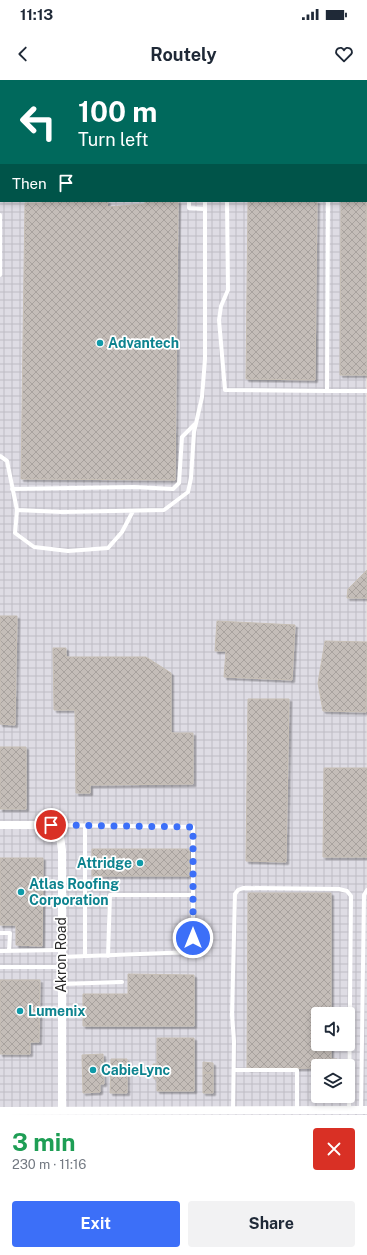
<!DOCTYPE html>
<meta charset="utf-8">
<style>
:root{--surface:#fff;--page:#f2f2f3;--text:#1f2937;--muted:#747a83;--accent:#3c6ff8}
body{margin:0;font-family:"Public Sans",sans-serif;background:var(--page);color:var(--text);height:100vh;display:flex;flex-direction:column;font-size:15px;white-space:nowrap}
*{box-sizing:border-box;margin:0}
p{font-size:13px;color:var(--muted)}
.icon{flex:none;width:22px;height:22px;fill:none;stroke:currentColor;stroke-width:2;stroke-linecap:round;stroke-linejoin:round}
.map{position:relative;height:1035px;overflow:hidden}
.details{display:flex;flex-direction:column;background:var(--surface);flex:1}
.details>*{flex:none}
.guide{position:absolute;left:0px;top:0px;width:367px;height:122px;box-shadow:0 2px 6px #0003;background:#00695c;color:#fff;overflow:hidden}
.fabs{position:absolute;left:311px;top:927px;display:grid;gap:8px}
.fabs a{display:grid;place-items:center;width:44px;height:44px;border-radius:4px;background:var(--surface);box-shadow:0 2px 6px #0003;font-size:20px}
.pin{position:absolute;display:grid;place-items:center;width:34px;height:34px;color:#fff;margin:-17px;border:2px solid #fff;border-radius:50%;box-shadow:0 1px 4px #0007}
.me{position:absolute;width:44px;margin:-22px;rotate:0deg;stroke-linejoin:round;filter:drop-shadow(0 0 3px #0008)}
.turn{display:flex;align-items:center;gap:14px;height:84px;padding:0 12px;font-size:18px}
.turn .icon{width:52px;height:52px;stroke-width:2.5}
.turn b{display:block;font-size:28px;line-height:34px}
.then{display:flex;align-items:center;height:38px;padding:0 12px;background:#0003;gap:8px;font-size:15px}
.round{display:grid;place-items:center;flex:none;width:42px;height:42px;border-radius:4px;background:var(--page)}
.head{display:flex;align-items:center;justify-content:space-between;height:68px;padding:0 12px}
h1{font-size:24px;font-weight:700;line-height:30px;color:#1e9e55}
.primary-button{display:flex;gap:8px;margin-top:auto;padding:8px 12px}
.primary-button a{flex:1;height:46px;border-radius:4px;background:var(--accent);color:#fff;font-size:16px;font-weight:700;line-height:46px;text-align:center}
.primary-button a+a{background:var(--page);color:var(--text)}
.status{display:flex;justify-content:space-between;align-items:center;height:28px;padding:0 20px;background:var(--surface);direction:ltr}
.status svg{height:11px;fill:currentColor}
header{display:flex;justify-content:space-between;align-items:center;height:52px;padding:0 12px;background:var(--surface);font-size:18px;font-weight:700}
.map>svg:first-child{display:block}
</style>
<div class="status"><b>11:13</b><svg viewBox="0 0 49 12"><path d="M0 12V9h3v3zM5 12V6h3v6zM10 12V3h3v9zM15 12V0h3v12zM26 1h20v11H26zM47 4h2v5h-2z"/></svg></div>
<header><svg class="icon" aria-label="back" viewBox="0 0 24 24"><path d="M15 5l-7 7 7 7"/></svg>Routely<svg class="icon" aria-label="heart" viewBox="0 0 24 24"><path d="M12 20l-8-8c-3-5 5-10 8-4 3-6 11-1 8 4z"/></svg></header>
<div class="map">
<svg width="367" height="1035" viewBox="0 0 367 1035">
<defs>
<pattern id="industrial-grid" width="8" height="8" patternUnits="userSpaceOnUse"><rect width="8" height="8" fill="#dedce4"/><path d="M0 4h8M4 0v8" fill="none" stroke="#bebdc4"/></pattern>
<pattern id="building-cross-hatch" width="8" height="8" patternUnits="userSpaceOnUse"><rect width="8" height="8" fill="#c4bdb8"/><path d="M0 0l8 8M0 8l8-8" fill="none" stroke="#a8a29e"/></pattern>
<filter id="shadow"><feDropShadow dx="2.5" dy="2.5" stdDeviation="0" flood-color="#0004"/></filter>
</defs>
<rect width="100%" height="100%" fill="#ece3db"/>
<path fill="url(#industrial-grid)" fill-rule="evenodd" d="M 366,75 L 367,1035 L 0,1035 L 0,76 L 1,121 L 366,121 ZM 318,934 L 348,934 L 348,964 L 318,964 ZM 318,986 L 348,986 L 348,1016 L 318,1016 Z"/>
<path fill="url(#building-cross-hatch)" stroke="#c7bfb5" filter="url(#shadow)" d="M 366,93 L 367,295 L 340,295 L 341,121 L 366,121 Z
M 42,121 L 108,121 L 107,127 L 145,124 L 145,121 L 178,121 L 175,400 L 21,399 L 25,123 L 42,123 Z
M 248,121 L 317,121 L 315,300 L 246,299 Z
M 367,490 L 367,518 L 347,518 L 348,509 Z
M 0,536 L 17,536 L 15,645 L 0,644 Z
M 217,541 L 295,545 L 292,600 L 224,597 L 226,571 L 215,571 Z
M 325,561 L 367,562 L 366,632 L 323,631 L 318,603 Z
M 53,568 L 66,568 L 66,577 L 146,577 L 171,593 L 171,653 L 193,653 L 193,704 L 90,705 L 90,713 L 76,713 L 75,630 L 54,630 Z
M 248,619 L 289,619 L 286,782 L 246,781 Z
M 0,667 L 26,667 L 26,729 L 0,729 Z
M 324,688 L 367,688 L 367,777 L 323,777 Z
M 92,769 L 189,769 L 189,796 L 92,796 Z
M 0,778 L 43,778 L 42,866 L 16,865 L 16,845 L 0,845 Z
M 248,813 L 331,813 L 331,934 L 318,934 L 318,964 L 331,964 L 331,979 L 337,979 L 337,986 L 318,986 L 318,1007 L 315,1007 L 314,988 L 247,989 Z
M 128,894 L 194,895 L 194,946 L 83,946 L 83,914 L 128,914 Z
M 0,900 L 40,900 L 39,962 L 30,962 L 30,974 L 0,974 Z
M 157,958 L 194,958 L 194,1011 L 157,1011 L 157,999 L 154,999 L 153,984 L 157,984 Z
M 103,974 L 104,1004 L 100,1004 L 100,1012 L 83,1013 L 82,975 Z
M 111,979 L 127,979 L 127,1013 L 110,1013 Z
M 203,982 L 213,983 L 213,993 L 203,993 Z
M 203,993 L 213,993 L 213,1013 L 203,1013 Z"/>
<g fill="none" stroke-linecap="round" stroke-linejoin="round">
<path stroke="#c3c3c3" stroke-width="1.5" stroke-dasharray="3 2" stroke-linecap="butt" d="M 366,89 L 367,89"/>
<path stroke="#fff" stroke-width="4" d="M 305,1 L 345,1
M 366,1 L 367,1
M 0,104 L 1,104
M 189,121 L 189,128 L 205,129
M 227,121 L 228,210 L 221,226 L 219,240 L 225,310 L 327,311
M 328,121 L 327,311 L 367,311
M 0,135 L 0,195
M 0,376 L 7,381 L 17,430 L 15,453 L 34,467 L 68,471 L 108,468 L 122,452 L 133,431
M 12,409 L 134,407 L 173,409 L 179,403 L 182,357 L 195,344
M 17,430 L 62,432 L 164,430 L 188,412 L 191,398 L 194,352 L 202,317 L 205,279 L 205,121
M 53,745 L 193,747 L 193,872 L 61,877
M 85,746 L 85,876
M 0,853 L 10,853 L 9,871
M 0,871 L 61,870
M 108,876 L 110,815 L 193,815
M 0,887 L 61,887
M 62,904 L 122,902
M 234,990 L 297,990 L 297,1030
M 233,1030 L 234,961 L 232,935 L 235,814 L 238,810 L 243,808 L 339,809 L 347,811 L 351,816 L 349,1030
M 361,1030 L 364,815 L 367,810"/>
<path stroke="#fff" stroke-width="8" d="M 49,1 L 49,0
M 185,1 L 185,0
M 305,1 L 305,0
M 0,745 L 51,745 C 61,752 60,758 62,770 L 62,1035
M 0,1031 L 367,1030"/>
<path stroke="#efc05d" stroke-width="12" d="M 366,59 L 367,59
M 0,62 L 1,62"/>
</g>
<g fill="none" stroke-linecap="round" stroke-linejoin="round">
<path stroke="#3c6ff8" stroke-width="7" stroke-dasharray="0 12.6" d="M 51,745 L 193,747 L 193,858"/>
</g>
<g fill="#0f9aa8" stroke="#fff" stroke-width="1.5">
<circle cx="100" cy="263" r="4"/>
<circle cx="140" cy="783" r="4"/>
<circle cx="21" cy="812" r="4"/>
<circle cx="20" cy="931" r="4"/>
<circle cx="93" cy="990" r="4"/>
</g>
<g text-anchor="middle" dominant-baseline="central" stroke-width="3.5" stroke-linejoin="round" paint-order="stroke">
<g font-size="14" font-weight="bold" fill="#0d838f" stroke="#fff" text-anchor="start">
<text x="108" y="263">Advantech</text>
<text x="132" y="783" text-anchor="end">Attridge</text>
<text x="29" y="804">Atlas Roofing<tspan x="29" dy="16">Corporation</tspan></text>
<text x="28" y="931">Lumenix</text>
<text x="101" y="990">CabieLync</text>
</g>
<g font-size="14" fill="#292929" stroke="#fff">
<text transform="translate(61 875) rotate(-90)">Akron Road</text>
</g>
</g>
</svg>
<div class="fabs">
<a><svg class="icon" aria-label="sound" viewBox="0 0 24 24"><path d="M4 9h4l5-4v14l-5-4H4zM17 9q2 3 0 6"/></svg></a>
<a><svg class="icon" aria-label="layers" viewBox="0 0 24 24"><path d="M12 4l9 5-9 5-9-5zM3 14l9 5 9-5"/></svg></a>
</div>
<div class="pin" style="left:51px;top:745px;background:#d93025"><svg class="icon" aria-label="arrive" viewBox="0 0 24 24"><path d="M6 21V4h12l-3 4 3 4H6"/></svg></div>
<svg class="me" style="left:193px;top:858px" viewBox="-20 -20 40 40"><circle r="17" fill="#3c6ff8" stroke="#fff" stroke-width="3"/><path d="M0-11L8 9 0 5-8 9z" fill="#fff"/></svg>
<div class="guide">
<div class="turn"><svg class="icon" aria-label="left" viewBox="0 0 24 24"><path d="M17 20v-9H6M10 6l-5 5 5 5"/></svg><div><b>100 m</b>Turn left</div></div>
<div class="then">Then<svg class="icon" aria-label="arrive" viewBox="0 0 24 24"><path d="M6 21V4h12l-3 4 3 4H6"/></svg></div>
</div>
</div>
<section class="details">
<div class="head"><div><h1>3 min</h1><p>230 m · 11:16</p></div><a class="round" style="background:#d93025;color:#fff"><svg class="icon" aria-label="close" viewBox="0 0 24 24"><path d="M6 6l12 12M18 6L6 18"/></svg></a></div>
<div class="primary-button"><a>Exit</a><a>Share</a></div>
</section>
